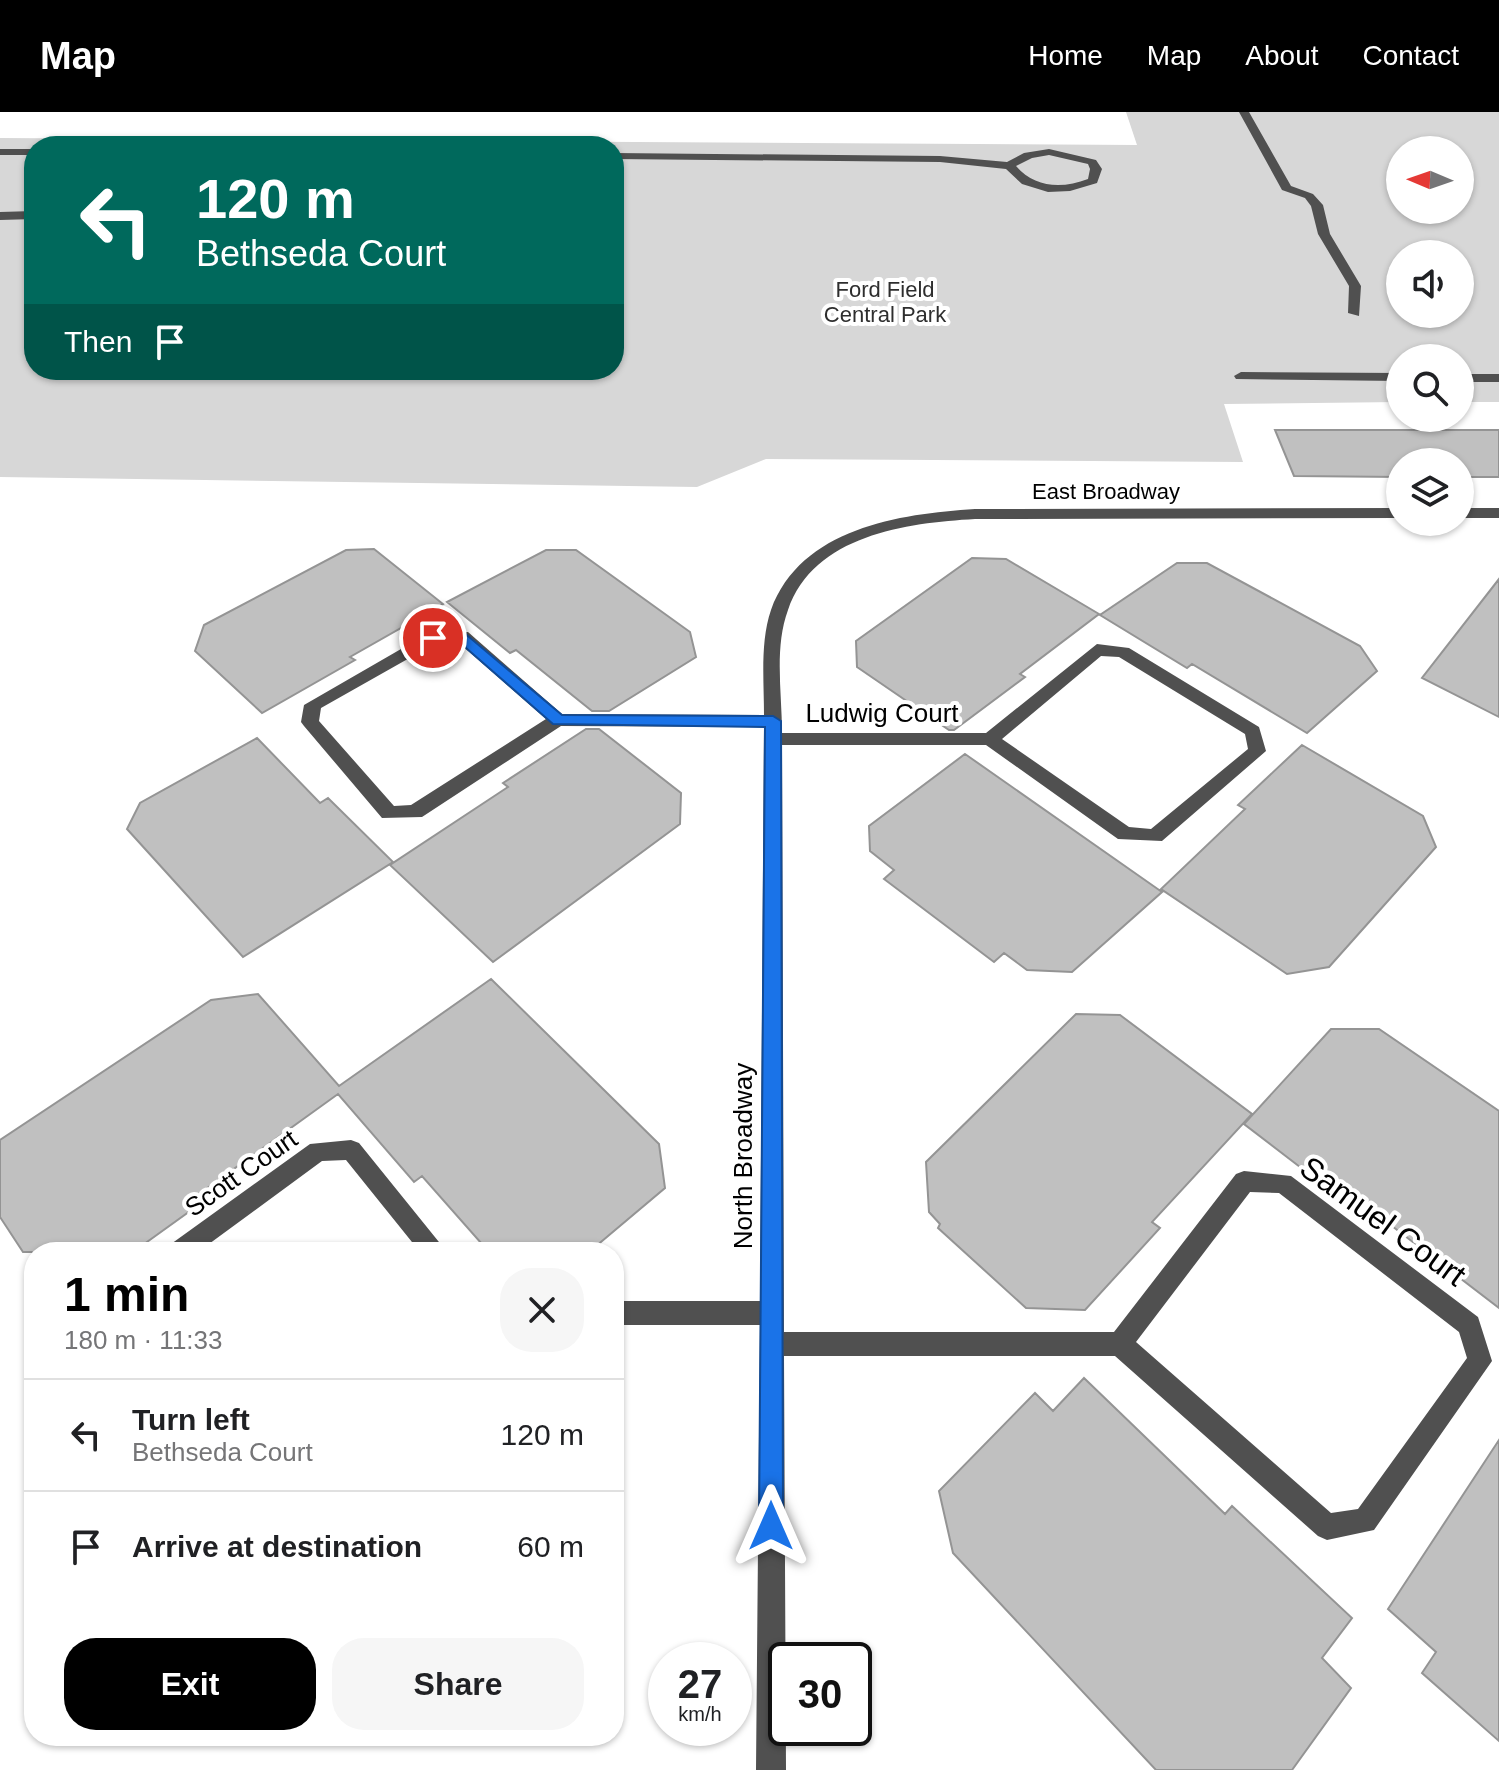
<!DOCTYPE html>
<meta charset="utf-8">
<style>
:root{--surface:#fff;--page:#f6f6f6;--text:#202124;--muted:#757577;--line:#e0e0e0;--accent:#000}
body{margin:0;font-family:Helvetica,sans-serif;background:var(--page);color:var(--text);height:100vh;display:flex;flex-direction:column;font-size:30px;white-space:nowrap}
*{box-sizing:border-box;margin:0}
p{font-size:26px;color:var(--muted)}
.icon{flex:none;width:44px;height:44px;fill:none;stroke:currentColor;stroke-width:2;stroke-linecap:round;stroke-linejoin:round}
.map{position:relative;flex:1;overflow:hidden}
.side{position:absolute;left:24px;top:1130px;width:600px;height:504px;display:flex;flex-direction:column;background:var(--surface);border-radius:32px;box-shadow:0 2px 6px #0004}
.side>*{flex:none}
.hud{position:absolute;left:24px;top:24px;width:600px;height:244px;border-radius:32px;box-shadow:0 2px 6px #0004;background:#00695c;color:#fff;overflow:hidden}
.needle{width:52px;rotate:272deg}
.fabs{position:absolute;left:1386px;top:24px;display:grid;gap:16px}
.fabs a{display:grid;place-items:center;width:88px;height:88px;border-radius:50%;background:var(--surface);box-shadow:0 2px 6px #0004;font-size:40px}
.speed{position:absolute;left:648px;top:1530px;display:flex;gap:16px;font-size:40px;font-weight:700;text-align:center}
.speed>*{display:grid;place-content:center;width:104px;height:104px;border-radius:50%;background:var(--surface);box-shadow:0 2px 6px #0004;line-height:1}
.speed small{font-size:20px;font-weight:400}
.speed .limit{border:4px solid #111;border-radius:12px;background:#fff;color:#111}
.pin{position:absolute;display:grid;place-items:center;width:68px;height:68px;color:#fff;margin:-34px;border:4px solid #fff;border-radius:50%;box-shadow:0 2px 8px #0007}
.me{position:absolute;width:88px;margin:-44px;rotate:0deg;stroke-linejoin:round;filter:drop-shadow(0 0 6px #0008)}
.turn{display:flex;align-items:center;gap:28px;height:168px;padding:0 40px;font-size:36px}
.turn .icon{width:104px;height:104px;stroke-width:2.5}
.turn b{display:block;font-size:56px;line-height:68px}
.then{display:flex;align-items:center;height:76px;padding:0 40px;background:#0003;gap:16px;font-size:30px}
.round{display:grid;place-items:center;flex:none;width:84px;height:84px;border-radius:32px;background:var(--page)}
.summary{display:flex;align-items:center;justify-content:space-between;height:136px;padding:0 40px}
h1{font-size:48px;font-weight:600;line-height:60px;color:var(--accent)}
.cta{display:flex;gap:16px;margin-top:auto;padding:16px 40px}
.cta a{flex:1;height:92px;border-radius:32px;background:var(--accent);color:#fff;font-size:32px;font-weight:600;line-height:92px;text-align:center}
.cta a+a{background:var(--page);color:var(--text)}
ul{padding:0;list-style:none}
li{display:flex;align-items:center;gap:24px;height:112px;padding:0 40px;border-top:2px solid var(--line)}
li div{flex:1}
li b{display:block;font-size:30px}
li em{font-style:normal}
header{display:flex;align-items:center;gap:48px;box-sizing:border-box;height:112px;padding:0 40px;background:var(--accent);color:#fff}
header strong{font-size:38px}
nav{display:flex;gap:44px;margin-inline-start:auto;font-size:28px}
.map>svg:first-child{display:block}
</style>
<header>
<strong>Map</strong>
<nav><a>Home</a><a>Map</a><a>About</a><a>Contact</a></nav>
</header>
<div class="map">
<svg width="1499" height="1658" viewBox="0 0 1499 1658">
<rect width="100%" height="100%" fill="#fff"/>
<path fill="#d7d7d7" fill-rule="evenodd" d="M 1126,0 L 1499,0 L 1499,290 L 1460,290 L 1460,246 L 1400,246 L 1400,290 L 1224,292 L 1243,350 L 766,347 L 697,375 L 0,365 L 0,26 L 1137,33 ZM 34,34 L 614,34 L 614,258 L 34,258 ZM 1400,38 L 1460,38 L 1460,98 L 1400,98 ZM 1400,142 L 1460,142 L 1460,202 L 1400,202 Z"/>
<path fill="#c0c0c0" stroke="#949494" stroke-width="2" d="M 1275,318 L 1499,318 L 1499,365 L 1460,365 L 1460,350 L 1400,350 L 1400,365 L 1294,364 Z
M 374,437 L 443,492 L 350,545 L 355,548 L 262,601 L 195,539 L 204,513 L 346,438 Z
M 546,438 L 576,438 L 690,520 L 696,545 L 609,599 L 592,599 L 516,538 L 510,541 L 447,490 Z
M 972,446 L 1006,447 L 1099,502 L 1020,562 L 1025,565 L 954,618 L 949,618 L 857,555 L 856,529 Z
M 1177,451 L 1207,451 L 1360,534 L 1377,559 L 1307,621 L 1192,552 L 1187,556 L 1100,503 Z
M 1499,467 L 1499,605 L 1422,566 Z
M 586,617 L 599,617 L 681,681 L 680,712 L 493,850 L 390,753 L 508,675 L 503,671 Z
M 257,626 L 320,691 L 328,686 L 393,750 L 243,845 L 127,717 L 140,691 Z
M 1302,633 L 1423,704 L 1436,735 L 1329,855 L 1287,862 L 1161,777 L 1245,697 L 1238,693 Z
M 965,642 L 1162,780 L 1072,860 L 1027,858 L 1004,841 L 994,850 L 884,767 L 894,758 L 870,739 L 869,714 Z
M 491,867 L 659,1032 L 665,1076 L 589,1140 L 489,1140 L 422,1064 L 414,1070 L 338,982 L 192,1087 L 197,1094 L 133,1140 L 23,1140 L 0,1105 L 0,1028 L 211,888 L 258,882 L 339,974 Z
M 1076,902 L 1120,903 L 1252,1002 L 1152,1110 L 1160,1116 L 1085,1198 L 1026,1196 L 938,1116 L 940,1112 L 929,1100 L 926,1050 Z
M 1331,917 L 1379,917 L 1499,999 L 1499,1196 L 1375,1101 L 1369,1108 L 1244,1012 Z
M 1084,1266 L 1225,1402 L 1232,1394 L 1352,1506 L 1322,1546 L 1351,1576 L 1292,1658 L 1156,1658 L 953,1441 L 939,1379 L 1035,1281 L 1053,1299 Z
M 1499,1328 L 1499,1629 L 1422,1561 L 1436,1540 L 1388,1497 Z"/>
<g fill="none" stroke-linecap="round" stroke-linejoin="round">
<path fill="#505050" fill-rule="evenodd" d="M 1239,0 L 1249,0 L 1291,74 L 1313,82 L 1323,93 L 1330,122 L 1361,174 L 1359,204 L 1348,201 L 1349,174 L 1318,122 L 1311,94 L 1305,86 L 1282,78 Z
M 0,37 L 34,37 L 34,43 L 0,43 Z
M 1049,37 L 1096,48 L 1102,57 L 1097,71 L 1070,79 L 1048,80 L 1022,72 L 1006,57 L 940,50 L 614,47 L 614,41 L 940,44 L 1007,50 L 1024,41 ZM 1049,43 L 1088,52 L 1090,57 L 1088,67 C 1062,77 1035,76 1016,54 L 1032,46 Z
M 34,99 L 34,107 L 0,108 L 0,100 Z
M 1241,260 L 1400,261 L 1400,269 L 1236,267 L 1234,264 Z
M 1460,262 L 1499,262 L 1499,270 L 1460,270 Z
M 1400,396 L 1400,406 L 975,407 C 906,411 814,423 788,498 C 774,536 782,581 782,621 L 986,621 L 1097,532 L 1129,536 L 1259,615 L 1266,639 L 1162,729 L 1118,727 L 986,633 L 782,633 L 784,1220 L 1114,1220 L 1236,1062 L 1244,1059 L 1291,1064 L 1478,1205 L 1492,1249 L 1374,1418 L 1327,1428 L 1318,1424 L 1115,1244 L 784,1244 L 786,1658 L 756,1658 L 760,1213 L 614,1213 L 614,1189 L 760,1189 L 764,615 L 561,614 L 422,705 L 382,706 L 304,614 L 301,610 L 304,593 L 427,522 L 468,520 L 562,602 L 764,603 C 764,569 760,530 771,498 C 801,416 899,402 975,397 ZM 458,530 L 546,607 L 411,693 L 394,694 L 319,609 L 321,596 L 436,531 ZM 1101,544 L 1119,545 L 1245,622 L 1248,637 L 1151,717 L 1129,715 L 1002,627 ZM 1250,1080 L 1279,1081 L 1459,1220 L 1467,1246 L 1358,1397 L 1331,1401 L 1136,1230 Z
M 1460,396 L 1499,396 L 1499,406 L 1460,406 Z
M 351,1028 L 359,1031 L 447,1140 L 420,1140 L 346,1048 L 322,1049 L 198,1140 L 167,1140 L 171,1132 L 310,1032 Z"/>
</g>
<path fill="#1a73e8" stroke="#114b97" stroke-width="2" d="M 462,519 L 562,603 L 773,604 L 781,609 L 783,1414 L 779,1423 L 771,1426 L 762,1423 L 759,1414 L 765,615 L 553,612 L 458,529 L 433,531 L 425,526 L 433,521 Z"/>
<g text-anchor="middle" dominant-baseline="central" stroke-width="8" stroke-linejoin="round" paint-order="stroke">
<g font-size="22" fill="#2e2e2e" stroke="#fff">
<text x="885" y="177">Ford Field<tspan x="885" dy="25">Central Park</tspan></text>
</g>
<g font-size="22" fill="#000" stroke="#fff">
<text x="1106" y="379">East Broadway</text>
</g>
<g font-size="26" fill="#000" stroke="#fff">
<text x="882" y="601">Ludwig Court</text>
<text transform="translate(743 1044) rotate(-90)">North Broadway</text>
<text transform="translate(241 1061) rotate(-35)">Scott Court</text>
</g>
<g font-size="32" fill="#000" stroke="#fff">
<text transform="translate(1383 1109) rotate(36)">Samuel Court</text>
</g>
</g>
</svg>
<div class="fabs">
<a><svg class="needle" viewBox="-14 -14 28 28"><path d="M0-13l5 13h-10z" fill="#e53935"/><path d="M0 13l5-13h-10z" fill="#757577"/></svg></a>
<a><svg class="icon" aria-label="sound" viewBox="0 0 24 24"><path d="M4 9h4l5-4v14l-5-4H4zM17 9q2 3 0 6"/></svg></a>
<a><svg class="icon" aria-label="search" viewBox="0 0 24 24"><circle cx="10" cy="10" r="6"/><path d="M15 15l6 6"/></svg></a>
<a><svg class="icon" aria-label="layers" viewBox="0 0 24 24"><path d="M12 4l9 5-9 5-9-5zM3 14l9 5 9-5"/></svg></a>
</div>
<div class="speed"><div>27<small>km/h</small></div><div class="limit">30</div></div>
<div class="pin" style="left:433px;top:526px;background:#d93025"><svg class="icon" aria-label="arrive" viewBox="0 0 24 24"><path d="M6 21V4h12l-3 4 3 4H6"/></svg></div>
<svg class="me" style="left:771px;top:1414px" viewBox="-20 -20 40 40"><path d="M0-17L14 15 0 8-14 15z" fill="#1a73e8" stroke="#fff" stroke-width="4"/></svg>
<div class="hud">
<div class="turn"><svg class="icon" aria-label="left" viewBox="0 0 24 24"><path d="M17 20v-9H6M10 6l-5 5 5 5"/></svg><div><b>120 m</b>Bethseda Court</div></div>
<div class="then">Then<svg class="icon" aria-label="arrive" viewBox="0 0 24 24"><path d="M6 21V4h12l-3 4 3 4H6"/></svg></div>
</div>
<section class="side">
<div class="summary"><div><h1>1 min</h1><p>180 m · 11:33</p></div><a class="round"><svg class="icon" aria-label="close" viewBox="0 0 24 24"><path d="M6 6l12 12M18 6L6 18"/></svg></a></div>
<ul>
<li><svg class="icon" aria-label="left" viewBox="0 0 24 24"><path d="M17 20v-9H6M10 6l-5 5 5 5"/></svg><div><b>Turn left</b><p>Bethseda Court</p></div><em>120 m</em></li>
<li><svg class="icon" aria-label="arrive" viewBox="0 0 24 24"><path d="M6 21V4h12l-3 4 3 4H6"/></svg><div><b>Arrive at destination</b></div><em>60 m</em></li>
</ul>
<div class="cta"><a>Exit</a><a>Share</a></div>
</section>
</div>
